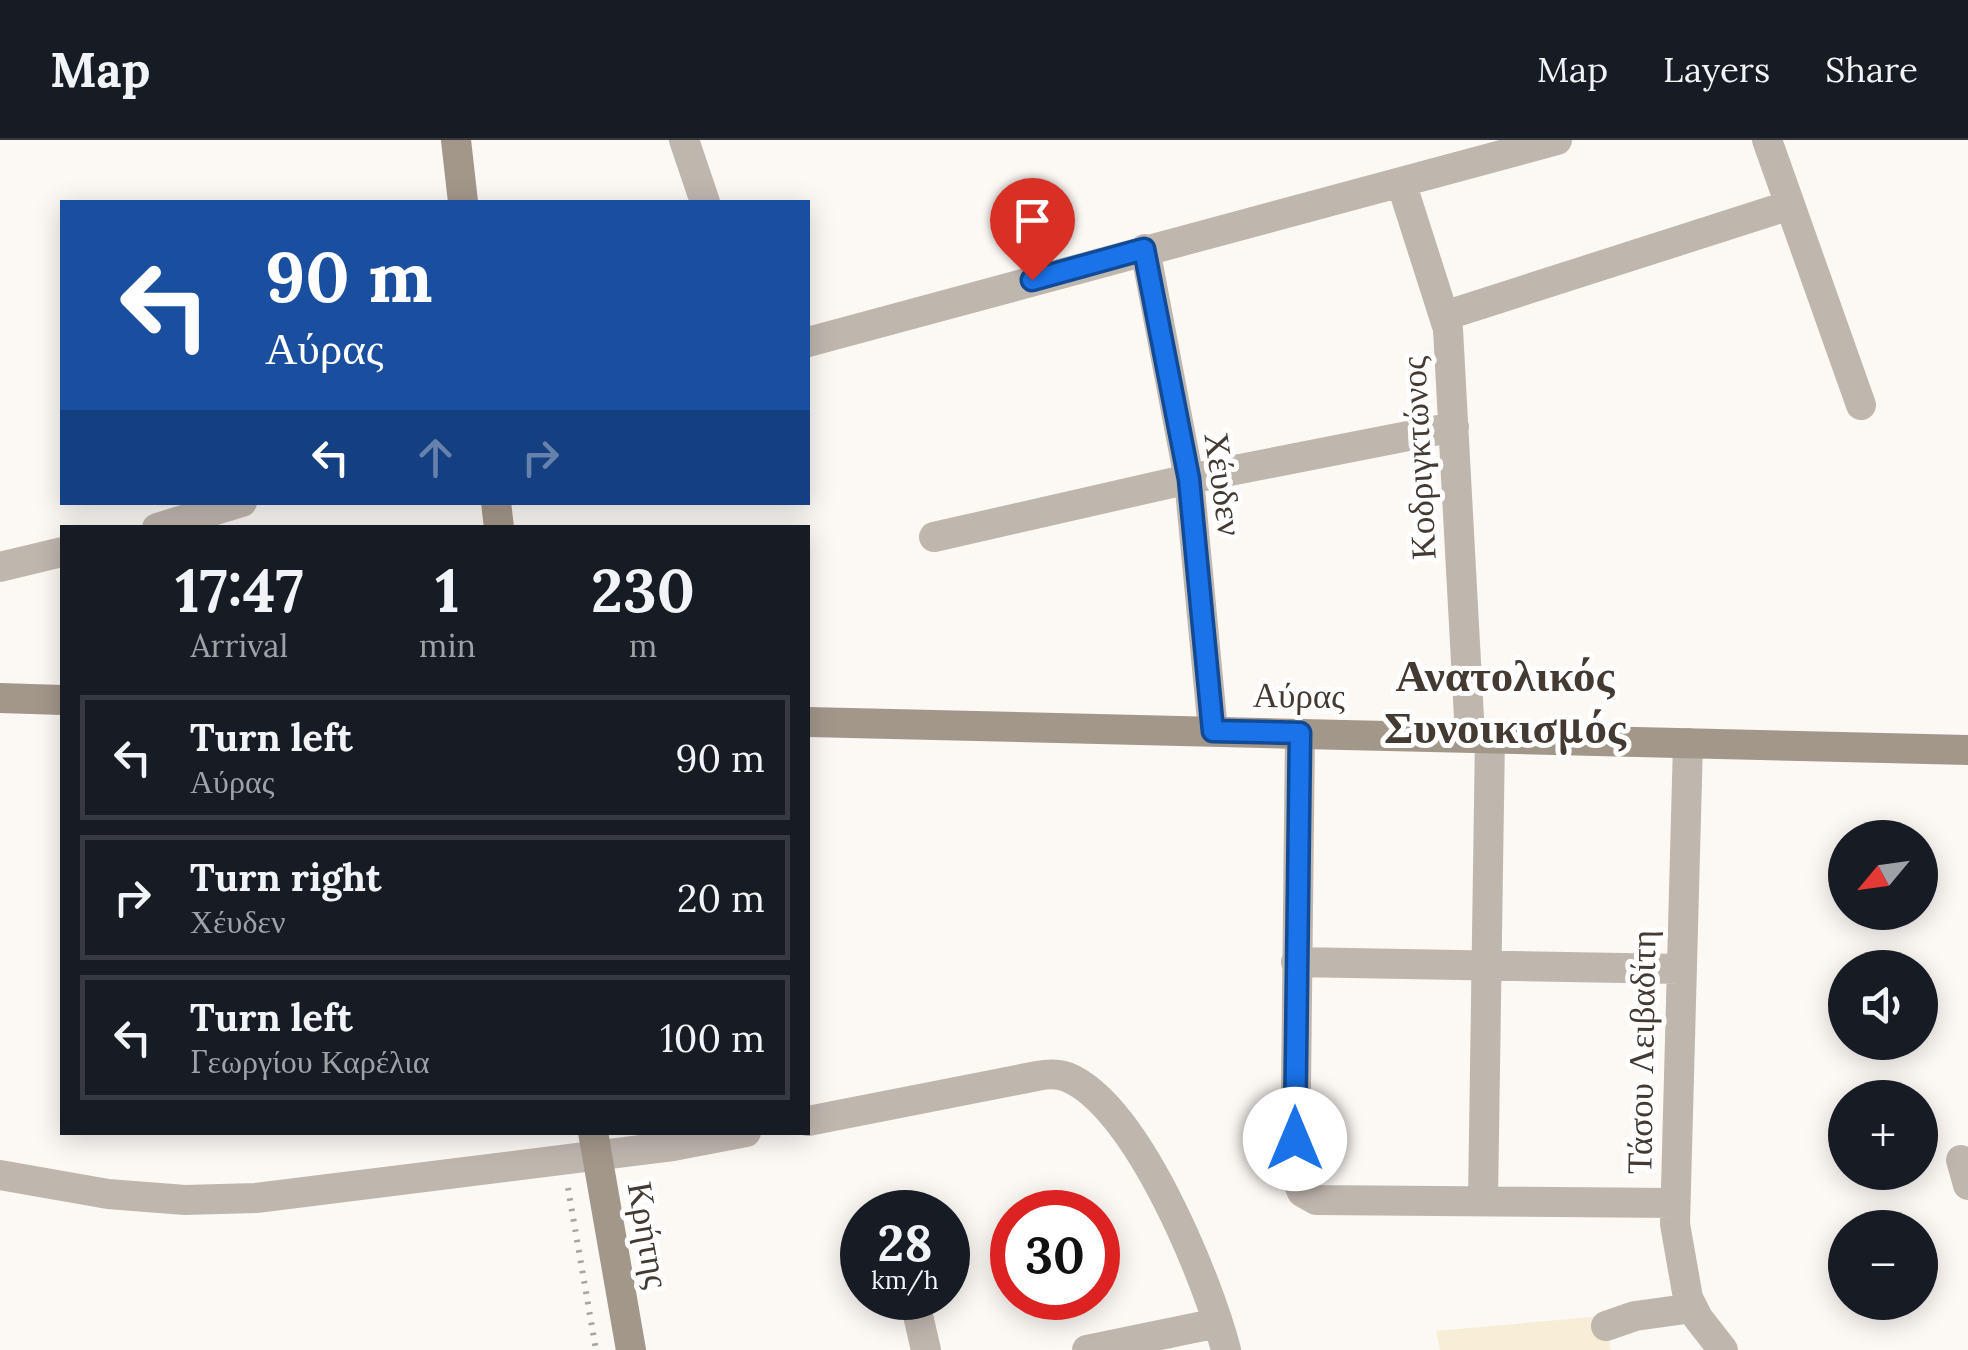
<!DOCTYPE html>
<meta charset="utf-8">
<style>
:root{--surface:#171b24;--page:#20242c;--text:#f1f3f6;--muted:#9ea1a6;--line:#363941}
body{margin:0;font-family:Lora,serif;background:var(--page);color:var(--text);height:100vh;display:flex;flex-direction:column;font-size:38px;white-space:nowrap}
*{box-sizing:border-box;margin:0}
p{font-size:32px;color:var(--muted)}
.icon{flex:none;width:55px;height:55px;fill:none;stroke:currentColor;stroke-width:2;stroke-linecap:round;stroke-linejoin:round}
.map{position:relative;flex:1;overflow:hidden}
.details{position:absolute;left:60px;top:385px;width:750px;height:610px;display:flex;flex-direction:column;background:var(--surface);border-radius:0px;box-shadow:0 5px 25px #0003}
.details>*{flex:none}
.guide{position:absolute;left:60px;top:60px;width:750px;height:305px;border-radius:0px;box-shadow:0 5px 25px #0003;background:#1a4fa0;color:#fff;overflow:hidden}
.needle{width:65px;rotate:241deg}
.buttons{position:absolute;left:1828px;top:680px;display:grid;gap:20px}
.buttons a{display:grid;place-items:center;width:110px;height:110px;border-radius:50%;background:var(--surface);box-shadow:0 5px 25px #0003;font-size:50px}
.speed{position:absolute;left:840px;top:1050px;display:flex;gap:20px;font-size:50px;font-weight:700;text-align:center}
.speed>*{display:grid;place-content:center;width:130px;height:130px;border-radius:50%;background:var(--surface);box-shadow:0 5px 25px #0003;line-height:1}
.speed small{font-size:25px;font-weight:400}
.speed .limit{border:15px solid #d22;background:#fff;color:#111}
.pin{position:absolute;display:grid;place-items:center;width:85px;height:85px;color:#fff;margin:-102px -42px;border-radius:50% 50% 50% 0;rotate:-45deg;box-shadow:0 0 10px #0007}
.pin .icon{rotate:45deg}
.me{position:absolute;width:110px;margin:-55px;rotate:0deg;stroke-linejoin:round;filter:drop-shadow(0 0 8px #0008)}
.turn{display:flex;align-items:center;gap:35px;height:210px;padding:0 40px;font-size:45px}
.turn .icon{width:130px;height:130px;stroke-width:2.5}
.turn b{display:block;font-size:70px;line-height:85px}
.lanes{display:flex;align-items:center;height:95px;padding:0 40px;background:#0003;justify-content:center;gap:50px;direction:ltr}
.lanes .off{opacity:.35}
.eta{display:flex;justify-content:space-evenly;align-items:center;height:170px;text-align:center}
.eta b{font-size:60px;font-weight:700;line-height:70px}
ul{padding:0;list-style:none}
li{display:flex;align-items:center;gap:30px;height:125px;margin:0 20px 15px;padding:0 20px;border:5px solid var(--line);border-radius:0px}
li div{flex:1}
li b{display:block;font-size:38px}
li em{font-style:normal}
header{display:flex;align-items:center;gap:60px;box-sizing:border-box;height:140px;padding:0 50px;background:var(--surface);border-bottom:2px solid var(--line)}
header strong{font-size:48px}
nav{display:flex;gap:55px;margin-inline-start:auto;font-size:35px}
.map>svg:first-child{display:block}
</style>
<header>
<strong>Map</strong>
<nav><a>Map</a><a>Layers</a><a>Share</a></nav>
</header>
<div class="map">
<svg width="1968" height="1210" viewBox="0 0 1968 1210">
<rect width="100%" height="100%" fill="#fcf8f4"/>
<path fill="#f8eed8" d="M 1603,1176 L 1611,1210 L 1440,1210 L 1436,1191 Z"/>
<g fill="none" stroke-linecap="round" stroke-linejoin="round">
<path stroke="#a9a49e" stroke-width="6" stroke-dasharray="2.5 8" stroke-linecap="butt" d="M 568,1048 L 596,1210"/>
<path stroke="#bfb7ae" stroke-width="30" d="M 684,0 L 705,62
M 1767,0 L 1861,265
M 1401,42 L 1448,189 L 1470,596
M 1145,109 L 1189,339 L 1213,591
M 1444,176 L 1790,65
M 808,202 L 1557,0
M 157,388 L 242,362
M 934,397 L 1189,339 L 1454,287
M 0,427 L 62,412
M 1300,593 L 1295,1035 L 1302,1052 L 1316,1060 L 1675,1063
M 1688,603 L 1675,1084 L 1688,1158 L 1698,1178 L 1723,1210
M 1296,822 L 1680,829
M 808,981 L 1037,936 C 1047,934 1057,933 1067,937 C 1137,965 1208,1140 1226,1210
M 1961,1020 L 1968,1045
M 0,1035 L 108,1054 L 185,1060 L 256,1058 L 673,1006 L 746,992
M 1483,1061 L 1490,596
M 914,1158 L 926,1210
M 1606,1186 L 1635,1176 L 1693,1168
M 1087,1210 L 1218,1183"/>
<path stroke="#a3978a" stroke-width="30" d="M 456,0 L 463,62
M 496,362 L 499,388
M 0,558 L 62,560
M 808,582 L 1968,610
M 593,992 L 631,1210"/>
</g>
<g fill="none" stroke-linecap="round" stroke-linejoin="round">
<defs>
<path id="route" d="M 1032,140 L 1144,109 L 1189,339 L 1213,591 L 1300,593 L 1295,999"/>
</defs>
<use href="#route" stroke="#114b97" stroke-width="25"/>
<use href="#route" stroke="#1a73e8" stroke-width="18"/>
</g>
<g text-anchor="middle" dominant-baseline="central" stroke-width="10" stroke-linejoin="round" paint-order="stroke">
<g font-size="35" fill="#433b33" stroke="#fff">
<text transform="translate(1418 318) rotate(-93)">Κοδριγκτώνος</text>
<text transform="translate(1224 344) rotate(82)">Χέυδεν</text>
<text transform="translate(1299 555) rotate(1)">Αύρας</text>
<text transform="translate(1641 912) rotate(-89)">Τάσου Λειβαδίτη</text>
<text transform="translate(649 1095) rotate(80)">Κρήτης</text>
</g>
<g font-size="45" font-weight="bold" fill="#433b33" stroke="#fff">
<text x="1505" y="534">Ανατολικός<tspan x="1505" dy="52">Συνοικισμός</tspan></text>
</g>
</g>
</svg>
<div class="buttons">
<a><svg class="needle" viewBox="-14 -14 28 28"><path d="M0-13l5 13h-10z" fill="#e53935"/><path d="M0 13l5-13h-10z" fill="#9ea1a6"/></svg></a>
<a><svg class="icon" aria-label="sound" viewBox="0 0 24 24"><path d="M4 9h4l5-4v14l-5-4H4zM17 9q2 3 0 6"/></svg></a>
<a>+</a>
<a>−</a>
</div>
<div class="speed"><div>28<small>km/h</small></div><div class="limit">30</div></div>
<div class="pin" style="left:1032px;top:140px;background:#d93025"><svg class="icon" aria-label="arrive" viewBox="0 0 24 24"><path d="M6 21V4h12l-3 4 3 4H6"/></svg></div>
<svg class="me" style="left:1295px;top:999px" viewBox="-20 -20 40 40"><circle r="19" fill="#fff"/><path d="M0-13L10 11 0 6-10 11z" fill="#1a73e8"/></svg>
<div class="guide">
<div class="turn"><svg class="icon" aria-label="left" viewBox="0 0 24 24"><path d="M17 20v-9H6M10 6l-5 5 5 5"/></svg><div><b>90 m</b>Αύρας</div></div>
<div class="lanes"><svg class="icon" aria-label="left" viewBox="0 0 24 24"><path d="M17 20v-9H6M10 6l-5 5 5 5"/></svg><svg class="icon off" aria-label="ahead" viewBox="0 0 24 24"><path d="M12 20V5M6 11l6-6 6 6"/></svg><svg class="icon off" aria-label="right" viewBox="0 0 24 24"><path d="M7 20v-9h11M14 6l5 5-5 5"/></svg></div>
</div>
<section class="details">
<div class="eta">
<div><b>17:47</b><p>Arrival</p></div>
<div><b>1</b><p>min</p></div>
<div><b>230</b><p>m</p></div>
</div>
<ul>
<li><svg class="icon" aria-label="left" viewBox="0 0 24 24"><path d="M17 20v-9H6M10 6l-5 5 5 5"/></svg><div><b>Turn left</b><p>Αύρας</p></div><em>90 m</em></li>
<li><svg class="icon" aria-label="right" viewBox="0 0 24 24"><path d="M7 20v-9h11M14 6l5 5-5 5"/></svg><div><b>Turn right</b><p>Χέυδεν</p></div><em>20 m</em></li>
<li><svg class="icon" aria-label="left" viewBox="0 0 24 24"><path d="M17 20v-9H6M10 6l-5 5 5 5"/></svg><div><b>Turn left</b><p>Γεωργίου Καρέλια</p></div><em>100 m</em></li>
</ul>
</section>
</div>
